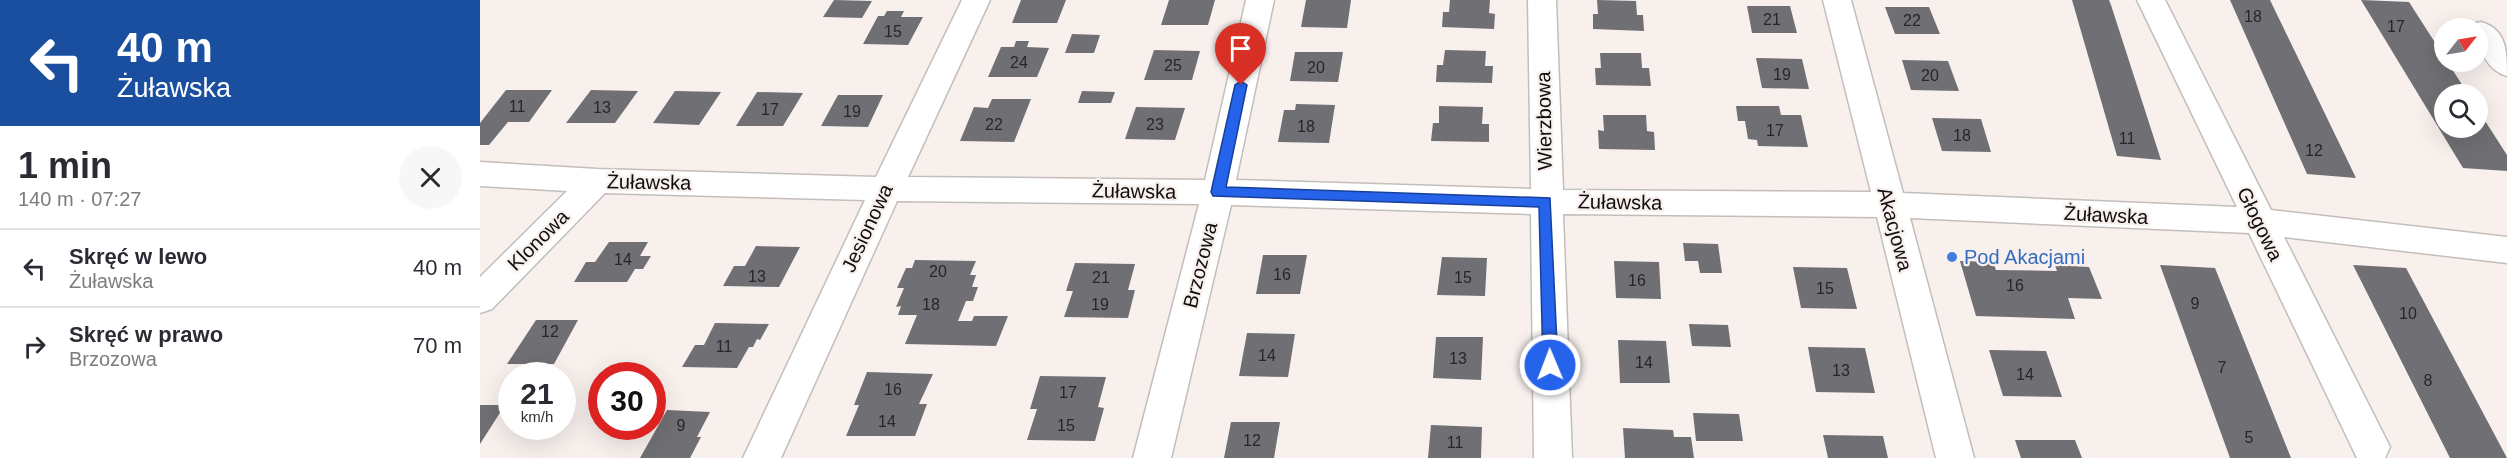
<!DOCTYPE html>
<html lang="pl">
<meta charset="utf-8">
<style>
:root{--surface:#fff;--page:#f7f7f7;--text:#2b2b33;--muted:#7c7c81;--line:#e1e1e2}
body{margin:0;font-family:Arial,sans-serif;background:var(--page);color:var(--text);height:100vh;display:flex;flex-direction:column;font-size:22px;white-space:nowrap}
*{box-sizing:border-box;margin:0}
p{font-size:20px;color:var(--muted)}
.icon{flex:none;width:33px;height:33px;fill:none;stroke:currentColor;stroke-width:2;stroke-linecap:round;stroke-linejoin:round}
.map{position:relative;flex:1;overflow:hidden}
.details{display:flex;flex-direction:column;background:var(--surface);width:480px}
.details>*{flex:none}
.guide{background:#1a4fa0;color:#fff;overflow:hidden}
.needle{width:39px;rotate:59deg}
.controls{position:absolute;left:1954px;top:18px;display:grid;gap:12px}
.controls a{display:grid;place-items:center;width:54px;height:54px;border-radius:50%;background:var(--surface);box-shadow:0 6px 24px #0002;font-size:30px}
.speed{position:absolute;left:18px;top:362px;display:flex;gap:12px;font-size:30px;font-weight:700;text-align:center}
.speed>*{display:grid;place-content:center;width:78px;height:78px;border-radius:50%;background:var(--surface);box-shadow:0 6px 24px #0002;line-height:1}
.speed small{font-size:15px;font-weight:400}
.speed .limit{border:9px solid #d22;background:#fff;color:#111}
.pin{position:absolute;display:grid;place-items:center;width:51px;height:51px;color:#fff;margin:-62px -26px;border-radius:50% 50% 50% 0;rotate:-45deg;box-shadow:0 0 6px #0007}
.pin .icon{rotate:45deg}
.me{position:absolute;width:66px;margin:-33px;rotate:359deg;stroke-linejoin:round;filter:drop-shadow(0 0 4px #0008)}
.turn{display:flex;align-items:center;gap:21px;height:126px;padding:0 18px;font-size:27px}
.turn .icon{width:78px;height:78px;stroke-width:2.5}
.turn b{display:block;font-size:42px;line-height:51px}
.round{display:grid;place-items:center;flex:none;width:63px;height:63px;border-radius:32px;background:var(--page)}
.headline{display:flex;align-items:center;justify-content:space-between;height:102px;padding:0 18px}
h1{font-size:36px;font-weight:700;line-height:45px}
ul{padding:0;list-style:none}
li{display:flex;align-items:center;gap:18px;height:78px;padding:0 18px;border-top:2px solid var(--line)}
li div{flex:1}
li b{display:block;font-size:22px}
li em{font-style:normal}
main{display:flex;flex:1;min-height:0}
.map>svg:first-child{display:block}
</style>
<main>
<section class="details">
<div class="guide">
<div class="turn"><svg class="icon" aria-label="left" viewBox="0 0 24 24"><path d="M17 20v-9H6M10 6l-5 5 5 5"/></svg><div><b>40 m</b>Żuławska</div></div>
</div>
<div class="headline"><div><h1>1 min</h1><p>140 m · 07:27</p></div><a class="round"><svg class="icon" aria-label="close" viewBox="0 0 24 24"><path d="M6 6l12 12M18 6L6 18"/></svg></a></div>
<ul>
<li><svg class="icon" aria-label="left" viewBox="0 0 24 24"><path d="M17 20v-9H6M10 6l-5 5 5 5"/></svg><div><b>Skręć w lewo</b><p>Żuławska</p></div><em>40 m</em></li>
<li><svg class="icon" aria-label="right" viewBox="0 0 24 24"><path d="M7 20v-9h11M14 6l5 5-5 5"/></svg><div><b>Skręć w prawo</b><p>Brzozowa</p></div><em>70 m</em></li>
</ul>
</section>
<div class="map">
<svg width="2027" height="458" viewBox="0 0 2027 458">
<rect width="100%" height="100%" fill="#f7f0ed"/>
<path fill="#706f74" d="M 354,0 L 392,1 L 382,18 L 343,17 Z
M 541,0 L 586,0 L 577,23 L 532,23 Z
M 689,0 L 735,0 L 728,25 L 681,25 Z
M 826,0 L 871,0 L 867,28 L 821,27 Z
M 970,0 L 1010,0 L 1009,13 L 1015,14 L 1014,29 L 962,27 L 963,12 L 969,12 Z
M 1117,0 L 1156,1 L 1157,15 L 1163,15 L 1164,31 L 1113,29 L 1113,14 L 1118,14 Z
M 1592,0 L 1629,0 L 1631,5 L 1681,160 L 1637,156 Z
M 1750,0 L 1790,0 L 1876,178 L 1827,174 Z
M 1881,0 L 1929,2 L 1988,94 L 1965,94 L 1965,128 L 1998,128 L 1998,110 L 2027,155 L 2027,171 L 1983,168 Z
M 1267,6 L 1310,6 L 1317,33 L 1272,33 Z
M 1405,7 L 1449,7 L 1460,34 L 1415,34 Z
M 407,11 L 424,11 L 421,17 L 443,17 L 428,45 L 383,44 L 398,16 L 404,16 Z
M 592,34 L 620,35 L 614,53 L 585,53 Z
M 536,41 L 549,41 L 547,47 L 569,48 L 557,77 L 508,77 L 521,47 L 534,47 Z
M 674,50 L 720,51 L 712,80 L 664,80 Z
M 965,50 L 1006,51 L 1005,66 L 1013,66 L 1012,83 L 956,82 L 957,65 L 963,65 Z
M 815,52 L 863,52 L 858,82 L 810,81 Z
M 1120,53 L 1161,53 L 1162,68 L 1169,68 L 1171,86 L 1116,85 L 1115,68 L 1121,68 Z
M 1276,58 L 1322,59 L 1329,89 L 1282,88 Z
M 1422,60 L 1468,61 L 1479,91 L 1431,90 Z
M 26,90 L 72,90 L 49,122 L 28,122 L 9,145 L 0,145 L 0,123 Z
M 111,90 L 158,91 L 135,123 L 86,123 Z
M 195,91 L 241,92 L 219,125 L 173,123 Z
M 602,91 L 635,92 L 631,103 L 598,103 Z
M 277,92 L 323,93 L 303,126 L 256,126 Z
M 358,95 L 403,95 L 388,127 L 341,126 Z
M 512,99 L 551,99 L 534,142 L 480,141 L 494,107 L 508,108 Z
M 816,104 L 855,105 L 849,143 L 798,142 L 804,110 L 815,110 Z
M 959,106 L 1003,107 L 1002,124 L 1009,124 L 1009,142 L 951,141 L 953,123 L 959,123 Z
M 1256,106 L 1299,106 L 1301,115 L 1321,115 L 1328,147 L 1278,146 L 1277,140 L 1268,139 L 1265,121 L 1258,121 Z
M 656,107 L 705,108 L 695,140 L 645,139 Z
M 1123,115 L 1166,115 L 1167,131 L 1174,132 L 1175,150 L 1119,149 L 1118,130 L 1124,131 Z
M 1452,118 L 1501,119 L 1511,152 L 1462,151 Z
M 129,242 L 168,242 L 160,256 L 171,256 L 163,269 L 155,269 L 147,282 L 94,282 L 106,262 L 115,262 Z
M 1203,243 L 1238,244 L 1242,273 L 1220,273 L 1218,261 L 1205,261 Z
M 276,246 L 320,247 L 299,287 L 243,286 L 254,266 L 265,266 Z
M 783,255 L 827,255 L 820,294 L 776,294 Z
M 962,257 L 1007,258 L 1005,296 L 957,295 Z
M 435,260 L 496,261 L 490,275 L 496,275 L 492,287 L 498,287 L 493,301 L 486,301 L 478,321 L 492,321 L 494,316 L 528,316 L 516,346 L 425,344 L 437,315 L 418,315 L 421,306 L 416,307 L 424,288 L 417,288 L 426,268 L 432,268 Z
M 1134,261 L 1179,262 L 1181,299 L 1136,298 Z
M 1480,261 L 1513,262 L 1516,270 L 1577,271 L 1575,265 L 1609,267 L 1622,299 L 1588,298 L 1595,319 L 1496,316 Z
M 595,263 L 655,264 L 648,290 L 655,290 L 648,318 L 584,317 L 593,291 L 586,291 Z
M 1680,265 L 1735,268 L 1811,458 L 1750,458 Z
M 1873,265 L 1926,268 L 2027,458 L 1970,458 Z
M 1313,267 L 1367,268 L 1377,309 L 1321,308 Z
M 56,320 L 98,320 L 74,364 L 27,364 Z
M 235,323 L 289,324 L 280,340 L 277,339 L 273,347 L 269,347 L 257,368 L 202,367 L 215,345 L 224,345 Z
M 1209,324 L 1248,325 L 1251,347 L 1212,346 Z
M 767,333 L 815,334 L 808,377 L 759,376 Z
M 956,337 L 1003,337 L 1001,380 L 953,378 Z
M 1138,340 L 1186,341 L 1190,383 L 1140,383 Z
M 1328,347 L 1385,348 L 1395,393 L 1336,392 Z
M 1509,350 L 1566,351 L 1582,397 L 1523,396 Z
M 387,372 L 453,374 L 439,404 L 447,404 L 435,436 L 366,436 L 379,405 L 374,405 Z
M 560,376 L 626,377 L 618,407 L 624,408 L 615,441 L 547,440 L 557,409 L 550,409 Z
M 0,405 L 25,405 L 0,444 Z
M 187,410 L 230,412 L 217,437 L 221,437 L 210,458 L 160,458 Z
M 1213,413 L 1259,414 L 1263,441 L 1216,441 Z
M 751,422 L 800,422 L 794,458 L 744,458 Z
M 951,425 L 1002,427 L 1001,458 L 948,458 Z
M 1143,428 L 1193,430 L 1194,437 L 1211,437 L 1214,458 L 1145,458 Z
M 1343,435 L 1403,436 L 1408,458 L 1348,458 Z
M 1535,440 L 1595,440 L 1602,458 L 1541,458 Z"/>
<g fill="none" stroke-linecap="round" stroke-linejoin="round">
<defs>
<path id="minor" d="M 482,0 L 510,0 L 428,177 L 725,180 L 766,0 L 794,0 L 756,180 L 1051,189 L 1048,0 L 1076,0 L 1083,190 L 1391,192 L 1343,0 L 1371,0 L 1423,193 L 1757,207 L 1657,0 L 1685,0 L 1791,210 L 2027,237 L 2027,263 L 1804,237 L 1910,447 L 1905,458 L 1877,458 L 1769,233 L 1430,218 L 1494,458 L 1456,458 L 1397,217 L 1083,214 L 1092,458 L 1054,458 L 1051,214 L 751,205 L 691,458 L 653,458 L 719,204 L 417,201 L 301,458 L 263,458 L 385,200 L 125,193 L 12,309 L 0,313 L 0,277 L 87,191 L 0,186 L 0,162 L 117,169 L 396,177 Z
M 2001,22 C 2027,29 2027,53 2027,76 C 2006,70 1998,48 1998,28 L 1988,28 L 1991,24 Z"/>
</defs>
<use href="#minor" stroke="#c4beba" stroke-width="3"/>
<use href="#minor" fill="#fff" fill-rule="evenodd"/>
</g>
<path fill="#2563eb" stroke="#184099" stroke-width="1.5" d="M 761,81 L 767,85 L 746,187 L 1070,198 L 1078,365 L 1076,369 L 1070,371 L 1063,365 L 1059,207 L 733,196 L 731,192 L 755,85 Z"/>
<circle fill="#3f7fe0" stroke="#f7f0ed" stroke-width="2" cx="1472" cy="257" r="6"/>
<g text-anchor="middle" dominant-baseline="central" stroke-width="4.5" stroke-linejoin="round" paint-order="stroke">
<g font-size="16" fill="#282627">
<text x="1773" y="16">18</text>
<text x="1292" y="19">21</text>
<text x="1432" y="20">22</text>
<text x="1916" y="26">17</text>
<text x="413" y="31">15</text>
<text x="539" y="62">24</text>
<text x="693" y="65">25</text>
<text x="836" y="67">20</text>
<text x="1302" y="74">19</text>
<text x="1450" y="75">20</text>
<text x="37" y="106">11</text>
<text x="122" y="107">13</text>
<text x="290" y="109">17</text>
<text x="372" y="111">19</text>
<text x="514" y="124">22</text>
<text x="675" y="124">23</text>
<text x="826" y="126">18</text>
<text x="1295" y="130">17</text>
<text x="1482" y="135">18</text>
<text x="1647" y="138">11</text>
<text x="1834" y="150">12</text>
<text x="143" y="259">14</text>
<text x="458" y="271">20</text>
<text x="802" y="274">16</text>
<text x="277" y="276">13</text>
<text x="621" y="277">21</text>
<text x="983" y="277">15</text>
<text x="1157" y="280">16</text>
<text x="1535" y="285">16</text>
<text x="1345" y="288">15</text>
<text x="1715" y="303">9</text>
<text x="451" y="304">18</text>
<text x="620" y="304">19</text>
<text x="1928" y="313">10</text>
<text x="70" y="331">12</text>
<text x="244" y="346">11</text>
<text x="787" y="355">14</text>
<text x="978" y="358">13</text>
<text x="1164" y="362">14</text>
<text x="1742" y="367">7</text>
<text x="1361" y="370">13</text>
<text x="1545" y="374">14</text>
<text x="1948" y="380">8</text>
<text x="413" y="389">16</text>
<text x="588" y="392">17</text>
<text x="407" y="421">14</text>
<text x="201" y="425">9</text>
<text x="586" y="425">15</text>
<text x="1769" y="437">5</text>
<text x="772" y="440">12</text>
<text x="975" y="442">11</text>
</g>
<g font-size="20" fill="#100e0d" stroke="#f7f0ed">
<text transform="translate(1064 121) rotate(-91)">Wierzbowa</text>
<text transform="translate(169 182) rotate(1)">Żuławska</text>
<text transform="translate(654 191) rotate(1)">Żuławska</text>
<text transform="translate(1140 202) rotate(1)">Żuławska</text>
<text transform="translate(1626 215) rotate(3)">Żuławska</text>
<text transform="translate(1780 224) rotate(64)">Głogowa</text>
<text transform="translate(387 228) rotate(-65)">Jesionowa</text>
<text transform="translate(1415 229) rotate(75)">Akacjowa</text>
<text transform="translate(58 240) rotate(-45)">Klonowa</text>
<text transform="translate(720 265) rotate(-76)">Brzozowa</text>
</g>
<g font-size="20" fill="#366cbe" stroke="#f7f0ed" text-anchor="start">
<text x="1484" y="257">Pod Akacjami</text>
</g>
</g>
</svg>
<div class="controls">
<a><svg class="needle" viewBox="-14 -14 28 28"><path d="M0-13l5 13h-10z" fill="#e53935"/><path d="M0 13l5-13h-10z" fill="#7c7c81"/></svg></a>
<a><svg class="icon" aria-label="search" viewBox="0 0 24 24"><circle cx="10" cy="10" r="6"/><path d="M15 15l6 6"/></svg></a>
</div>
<div class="speed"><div>21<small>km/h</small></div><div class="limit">30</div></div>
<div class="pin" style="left:761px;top:85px;background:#d93025"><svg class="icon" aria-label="arrive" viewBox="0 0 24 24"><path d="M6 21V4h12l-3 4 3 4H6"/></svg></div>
<svg class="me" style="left:1070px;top:365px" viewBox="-20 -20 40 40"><circle r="17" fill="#2563eb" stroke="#fff" stroke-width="3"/><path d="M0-11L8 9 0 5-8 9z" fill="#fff"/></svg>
</div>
</main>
